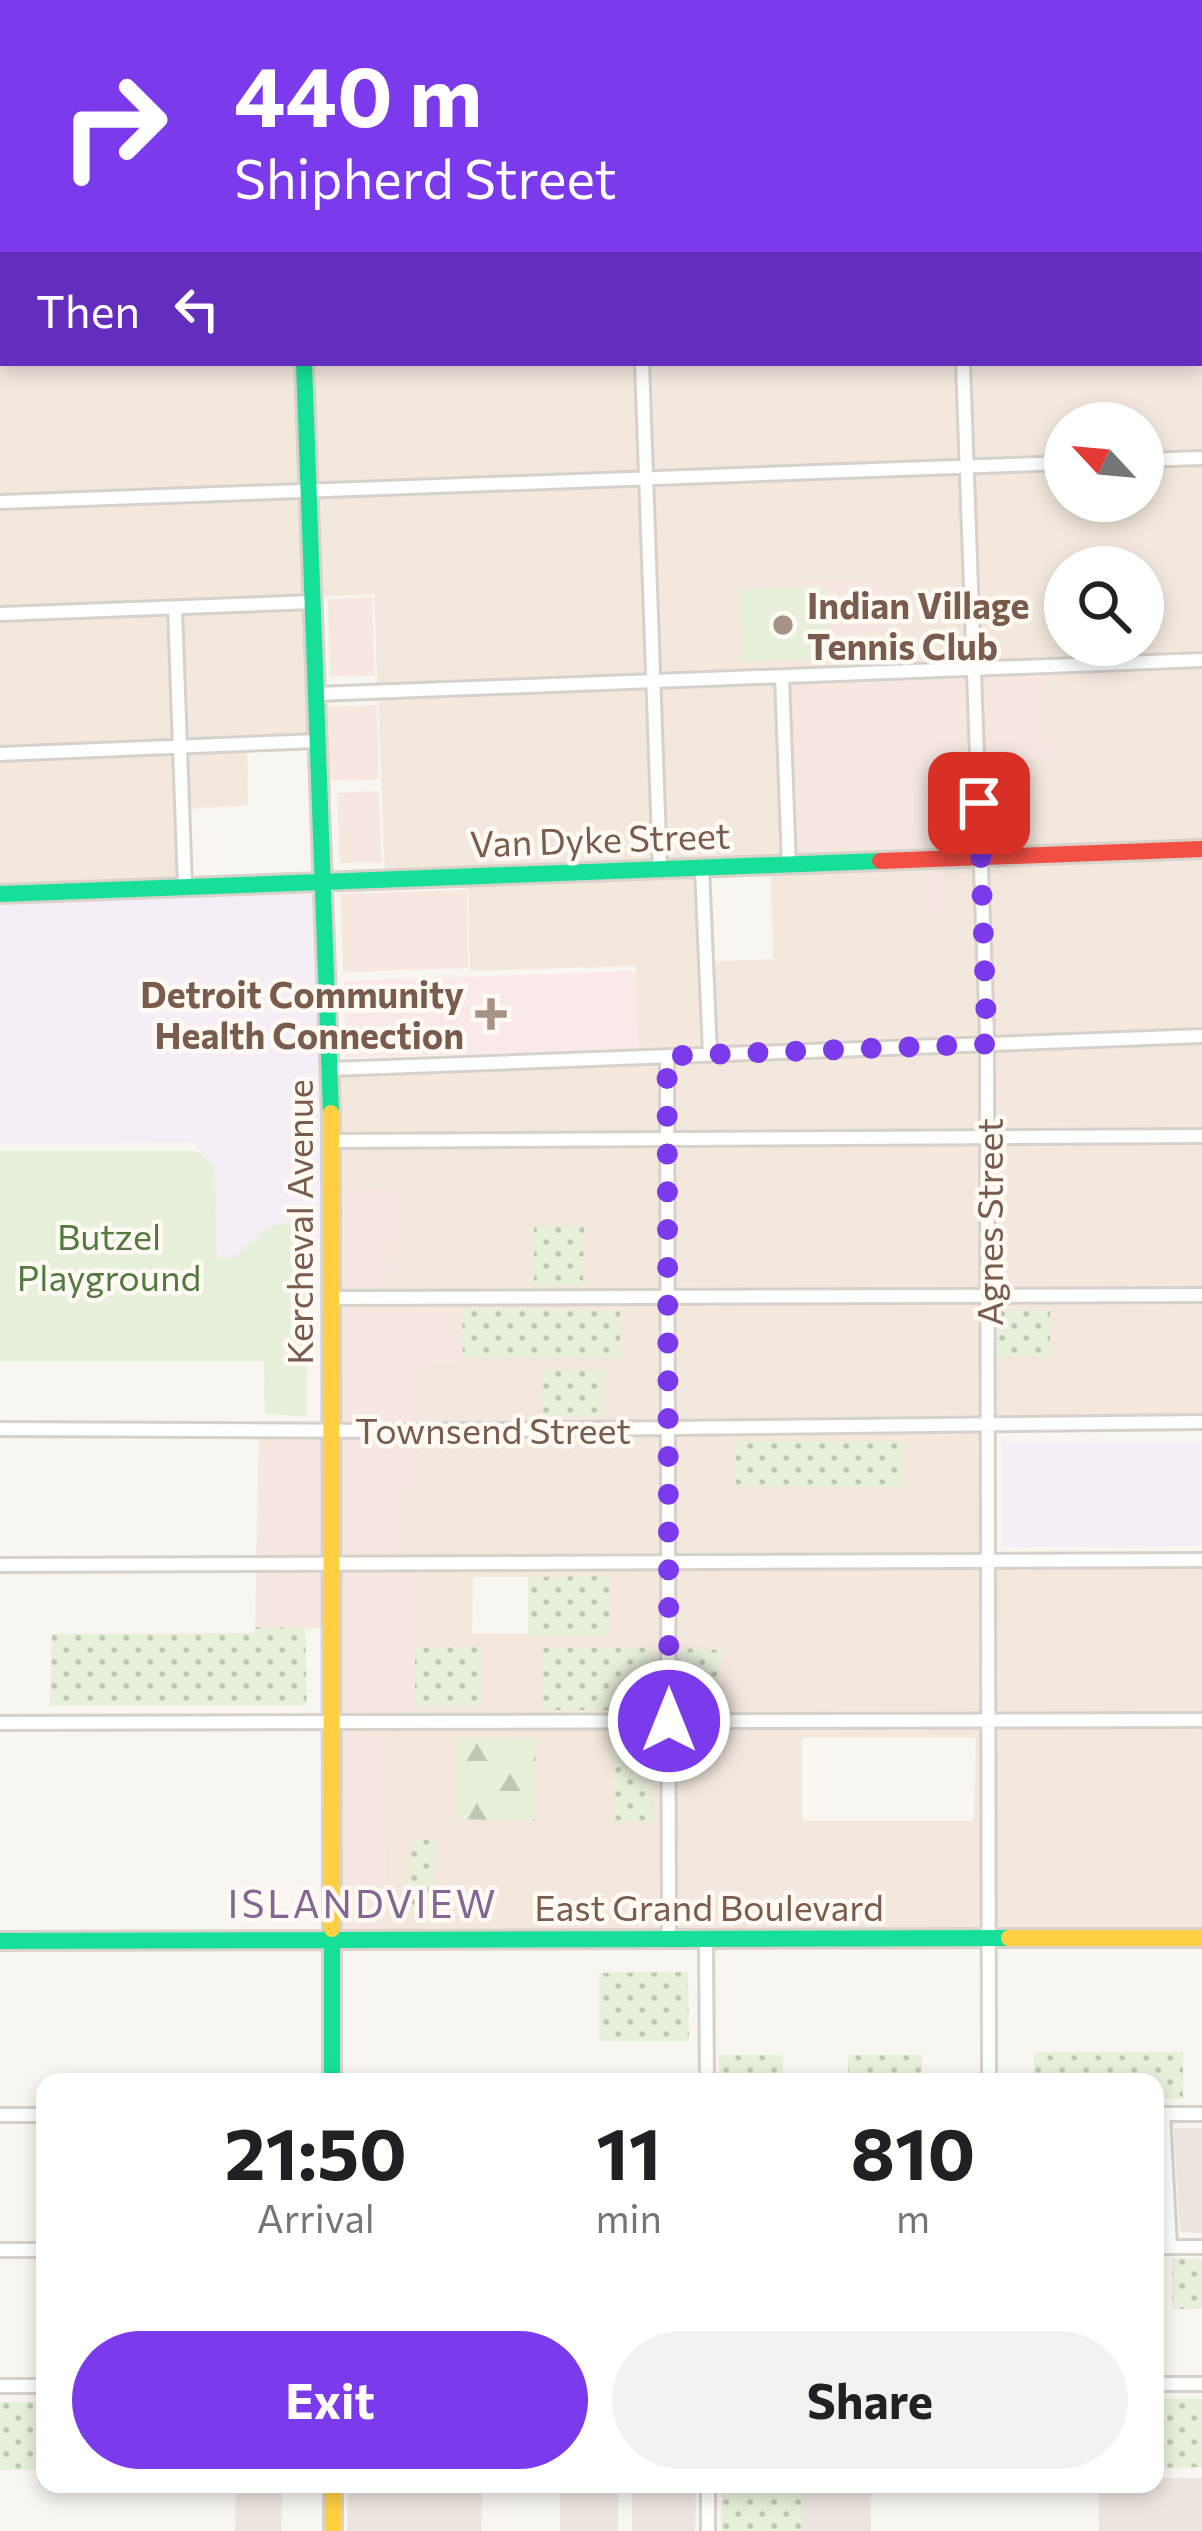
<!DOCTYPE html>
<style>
:root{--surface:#fff;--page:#f2f2f2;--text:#202124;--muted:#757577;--accent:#7c3aed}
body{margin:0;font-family:Commissioner,sans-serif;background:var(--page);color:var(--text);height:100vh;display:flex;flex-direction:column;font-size:45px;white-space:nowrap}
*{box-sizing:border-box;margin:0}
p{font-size:39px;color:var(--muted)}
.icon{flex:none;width:66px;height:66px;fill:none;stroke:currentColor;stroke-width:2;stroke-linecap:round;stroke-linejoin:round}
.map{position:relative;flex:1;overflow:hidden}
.drawer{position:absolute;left:36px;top:2073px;width:1128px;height:420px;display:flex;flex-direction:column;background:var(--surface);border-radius:24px;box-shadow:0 6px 18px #0003}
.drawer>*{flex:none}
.guide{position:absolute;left:0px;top:0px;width:1203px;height:366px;box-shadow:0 6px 18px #0003;background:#7c3aed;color:#fff;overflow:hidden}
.needle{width:78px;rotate:296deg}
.tools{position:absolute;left:1044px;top:402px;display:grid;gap:24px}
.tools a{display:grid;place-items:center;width:120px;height:120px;border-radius:50%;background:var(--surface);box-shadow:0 6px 18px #0003;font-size:60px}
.pin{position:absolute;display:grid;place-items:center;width:102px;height:102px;color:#fff;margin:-51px;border-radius:24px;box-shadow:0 6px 18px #0006}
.me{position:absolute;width:132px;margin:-66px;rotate:0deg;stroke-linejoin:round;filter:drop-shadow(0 0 9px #0008)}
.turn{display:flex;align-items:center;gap:42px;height:252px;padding:0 36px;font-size:54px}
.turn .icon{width:156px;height:156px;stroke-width:2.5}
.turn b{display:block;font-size:84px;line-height:102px}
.then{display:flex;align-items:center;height:114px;padding:0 36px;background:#0003;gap:24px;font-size:45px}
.eta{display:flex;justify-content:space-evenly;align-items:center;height:204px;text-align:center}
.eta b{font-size:72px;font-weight:700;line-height:84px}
.primary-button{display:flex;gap:24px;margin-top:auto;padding:24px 36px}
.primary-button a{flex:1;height:138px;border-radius:72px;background:var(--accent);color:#fff;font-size:48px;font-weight:700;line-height:138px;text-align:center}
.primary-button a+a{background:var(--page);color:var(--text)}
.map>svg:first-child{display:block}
</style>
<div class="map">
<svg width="1202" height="2531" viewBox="0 0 1202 2531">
<defs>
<pattern id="grass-dots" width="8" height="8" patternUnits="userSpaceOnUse" patternTransform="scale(3)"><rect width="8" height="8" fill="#e7f0db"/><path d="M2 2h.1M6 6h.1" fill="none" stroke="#c0c6b4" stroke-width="1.8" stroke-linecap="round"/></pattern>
<pattern id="forest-firs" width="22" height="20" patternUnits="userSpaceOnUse" patternTransform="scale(3)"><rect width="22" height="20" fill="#e7f0db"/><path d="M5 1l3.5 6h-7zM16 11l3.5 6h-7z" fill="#c0c6b4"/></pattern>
</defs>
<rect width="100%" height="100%" fill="#f9f5f0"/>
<path fill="#f2e8de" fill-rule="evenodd" d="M 0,0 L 1202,0 L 1202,1422 L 989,1425 L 989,1560 L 1202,1560 L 1202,1938 L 384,1938 L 386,1722 L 414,1721 L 416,1564 L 397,1564 L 397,1493 L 415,1492 L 415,1431 L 427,1430 L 427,1363 L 463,1362 L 462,1300 L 396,1300 L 331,1188 L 331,1069 L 638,1056 L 636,966 L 470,971 L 468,877 L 385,879 L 374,594 L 313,597 L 318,741 L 247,745 L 248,805 L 183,809 L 185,887 L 0,902 ZM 3,3 L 1200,3 L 1200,363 L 3,363 ZM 1065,423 L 1143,423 L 1143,501 L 1065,501 ZM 1065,567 L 1143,567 L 1143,645 L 1065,645 ZM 885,659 L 886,673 L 943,916 L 924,860 L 782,677 ZM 771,865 L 773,959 L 707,962 L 703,868 ZM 473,1577 L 528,1577 L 528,1634 L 472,1634 ZM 802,1738 L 976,1738 L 974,1821 L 802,1821 Z"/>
<path fill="#f6e8e1" d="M 882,578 L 886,672 L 1050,666 L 1053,759 L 978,763 L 981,858 L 942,859 L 943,916 L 925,917 L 924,860 L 789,865 L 782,678 L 743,679 L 741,583 Z
M 372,597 L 375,675 L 330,677 L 328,599 Z
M 377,705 L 379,779 L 329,781 L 327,707 Z
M 379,791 L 382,862 L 340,863 L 337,793 Z
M 467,890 L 468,968 L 343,972 L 340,894 Z
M 331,1188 L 397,1189 L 396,1299 L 462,1299 L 463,1362 L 427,1363 L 427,1430 L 415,1431 L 415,1493 L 397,1493 L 397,1563 L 416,1564 L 414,1722 L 386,1723 L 384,1938 L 330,1939 L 332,1629 L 255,1627 L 259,1428 L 331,1429 Z"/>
<path fill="#ede5e0" d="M 1174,2128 L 1202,2128 L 1202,2233 L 1180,2232 Z
M 1155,2478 L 1202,2478 L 1202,2531 L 1099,2531 L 1099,2484 L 1155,2484 Z
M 236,2484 L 282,2484 L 281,2531 L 235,2531 Z
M 348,2484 L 482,2484 L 481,2531 L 347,2531 Z
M 560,2484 L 618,2484 L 618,2531 L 560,2531 Z
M 632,2484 L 696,2484 L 695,2531 L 632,2531 Z
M 801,2484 L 871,2484 L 871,2531 L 801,2531 Z"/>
<path fill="#f6eef6" d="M 321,881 L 331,1238 L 308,1239 L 290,1222 L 267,1227 L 234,1258 L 217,1258 L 214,1166 L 197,1151 L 196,1143 L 0,1144 L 0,894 Z
M 1002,1442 L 1202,1442 L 1202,1546 L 1002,1547 Z"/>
<path fill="#fae9e9" d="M 636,971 L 639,1048 L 346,1058 L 344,981 Z"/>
<path fill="url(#grass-dots)" d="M 534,1227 L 584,1227 L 583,1285 L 534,1285 Z
M 462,1310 L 620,1311 L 620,1357 L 463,1357 Z
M 997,1311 L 1050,1311 L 1050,1357 L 997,1356 Z
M 543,1370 L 603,1371 L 602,1417 L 542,1416 Z
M 736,1441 L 903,1442 L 903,1487 L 736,1486 Z
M 609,1576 L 609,1635 L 528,1635 L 528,1577 Z
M 255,1627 L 305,1628 L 307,1706 L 50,1706 L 52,1634 L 255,1633 Z
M 482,1647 L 482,1705 L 415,1706 L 415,1648 Z
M 542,1648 L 651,1648 L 651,1710 L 542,1710 Z
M 679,1648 L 721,1650 L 719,1708 L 677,1707 Z
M 651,1738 L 652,1821 L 613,1821 L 612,1739 Z
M 411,1839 L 435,1840 L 433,1909 L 409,1909 Z
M 688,1972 L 689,2041 L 599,2041 L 599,1973 Z
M 1034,2052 L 1183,2052 L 1183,2099 L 1155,2099 L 1155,2082 L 1034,2082 Z
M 719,2055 L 783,2055 L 783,2082 L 719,2082 Z
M 848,2055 L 922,2055 L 922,2082 L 848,2082 Z
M 1172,2258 L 1202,2259 L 1202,2309 L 1172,2309 Z
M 1155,2399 L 1202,2399 L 1202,2467 L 1155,2468 Z
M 0,2402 L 45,2402 L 45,2470 L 0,2470 Z
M 722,2484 L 801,2484 L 801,2531 L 721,2531 Z"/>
<path fill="url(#forest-firs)" d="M 458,1738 L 536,1739 L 534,1821 L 457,1819 Z"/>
<path fill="#e7f0db" d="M 825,586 L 827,660 L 741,662 L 739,589 Z
M 0,1151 L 197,1151 L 214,1166 L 217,1258 L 234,1258 L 267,1227 L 290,1222 L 308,1239 L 307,1416 L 265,1414 L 264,1361 L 0,1361 Z"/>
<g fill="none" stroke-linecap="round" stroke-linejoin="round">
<defs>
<path id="street" d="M 628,0 L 628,3
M 950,0 L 950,3
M 1200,45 L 1202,45
M 0,90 L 3,90
M 1200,250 L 1202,250
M 0,296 L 3,296
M 642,363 L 660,869
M 963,363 L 987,1036 L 989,2082
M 1143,460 L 1202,458
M 0,502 L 1065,463
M 175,608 L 185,887
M 0,614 L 313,602
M 782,677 L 789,865
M 316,694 L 1202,660
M 0,754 L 318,741
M 702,868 L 710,1054
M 667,1056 L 669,1940
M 331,1069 L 1202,1036
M 331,1141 L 1202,1136
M 331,1298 L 1202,1295
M 0,1429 L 396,1431 L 1202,1422
M 0,1565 L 1202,1560
M 0,1723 L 1202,1720
M 706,1940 L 707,2082
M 1155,2114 L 1202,2114
M 1163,2114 L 1170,2247
M 0,2115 L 45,2115
M 1155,2247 L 1202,2247
M 0,2250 L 45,2250
M 1155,2384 L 1202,2384
M 0,2386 L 45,2386
M 708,2484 L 708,2531"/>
<path id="fast" d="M 289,0 L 289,3
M 304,363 L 331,1113
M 0,894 L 880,861
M 332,1929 L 332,2082
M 0,1941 L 1009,1938"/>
<path id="slow" d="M 331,1113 L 332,1929
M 1009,1938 L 1202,1938
M 333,2484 L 333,2531"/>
<path id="jam" d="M 880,861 L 1202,849"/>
</defs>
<use href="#street" stroke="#d7d1cb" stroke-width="18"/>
<use href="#fast" stroke="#d9d2cb" stroke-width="22"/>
<use href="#slow" stroke="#d9d2cb" stroke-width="22"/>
<use href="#jam" stroke="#d9d2cb" stroke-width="22"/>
<use href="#street" stroke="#fefefd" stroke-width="12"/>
<use href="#fast" stroke="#16e098" stroke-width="16"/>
<use href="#slow" stroke="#ffcf43" stroke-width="16"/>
<use href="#jam" stroke="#f24e42" stroke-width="16"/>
</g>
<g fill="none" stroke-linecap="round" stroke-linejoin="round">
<path stroke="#7c3aed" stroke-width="21" stroke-dasharray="0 37.8" d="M 669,1721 L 667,1056 L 987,1044 L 979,803"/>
</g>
<g fill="#a69286" stroke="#fffaf3" stroke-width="4.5">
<circle cx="783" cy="625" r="12"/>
<path d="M485 996h12v12h12v12h-12v12h-12v-12h-12v-12h12z"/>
</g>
<g text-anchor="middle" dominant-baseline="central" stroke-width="9" stroke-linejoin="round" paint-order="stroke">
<g font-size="36" font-weight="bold" fill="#7a5c4d" stroke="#fffaf3" text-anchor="start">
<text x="807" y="604">Indian Village<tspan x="807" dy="41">Tennis Club</tspan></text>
<text x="464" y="993" text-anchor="end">Detroit Community<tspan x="464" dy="41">Health Connection</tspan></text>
</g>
<g font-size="36" fill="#7a5c4d" stroke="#fffaf3">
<text transform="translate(600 838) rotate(-2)">Van Dyke Street</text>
<text transform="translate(298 1222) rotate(-90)">Kercheval Avenue</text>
<text transform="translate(988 1222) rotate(-90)">Agnes Street</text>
<text x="493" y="1429">Townsend Street</text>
<text x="709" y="1906">East Grand Boulevard</text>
</g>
<g font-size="36" fill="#537a41" stroke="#fffaf3">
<text x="109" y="1235">Butzel<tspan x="109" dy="41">Playground</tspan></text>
</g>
<g font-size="39" letter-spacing="3" fill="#846695" stroke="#fffaf3">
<text x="363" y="1902">ISLANDVIEW</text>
</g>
</g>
</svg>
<div class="tools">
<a><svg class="needle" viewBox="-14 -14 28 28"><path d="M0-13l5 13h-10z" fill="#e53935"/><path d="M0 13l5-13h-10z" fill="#757577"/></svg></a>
<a><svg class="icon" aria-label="search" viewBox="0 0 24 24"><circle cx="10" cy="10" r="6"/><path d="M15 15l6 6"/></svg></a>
</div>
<div class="pin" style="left:979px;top:803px;background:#d93025"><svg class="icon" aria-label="arrive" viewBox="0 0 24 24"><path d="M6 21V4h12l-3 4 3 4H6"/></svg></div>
<svg class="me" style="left:669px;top:1721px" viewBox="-20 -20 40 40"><circle r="17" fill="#7c3aed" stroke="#fff" stroke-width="3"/><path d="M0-11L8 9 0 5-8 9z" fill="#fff"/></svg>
<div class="guide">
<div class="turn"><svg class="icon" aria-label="right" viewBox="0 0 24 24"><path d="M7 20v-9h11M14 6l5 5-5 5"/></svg><div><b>440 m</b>Shipherd Street</div></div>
<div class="then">Then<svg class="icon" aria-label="left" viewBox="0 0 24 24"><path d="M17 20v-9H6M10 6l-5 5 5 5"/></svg></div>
</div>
<section class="drawer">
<div class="eta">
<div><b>21:50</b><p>Arrival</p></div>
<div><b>11</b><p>min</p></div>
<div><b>810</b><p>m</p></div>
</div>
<div class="primary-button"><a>Exit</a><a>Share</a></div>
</section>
</div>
